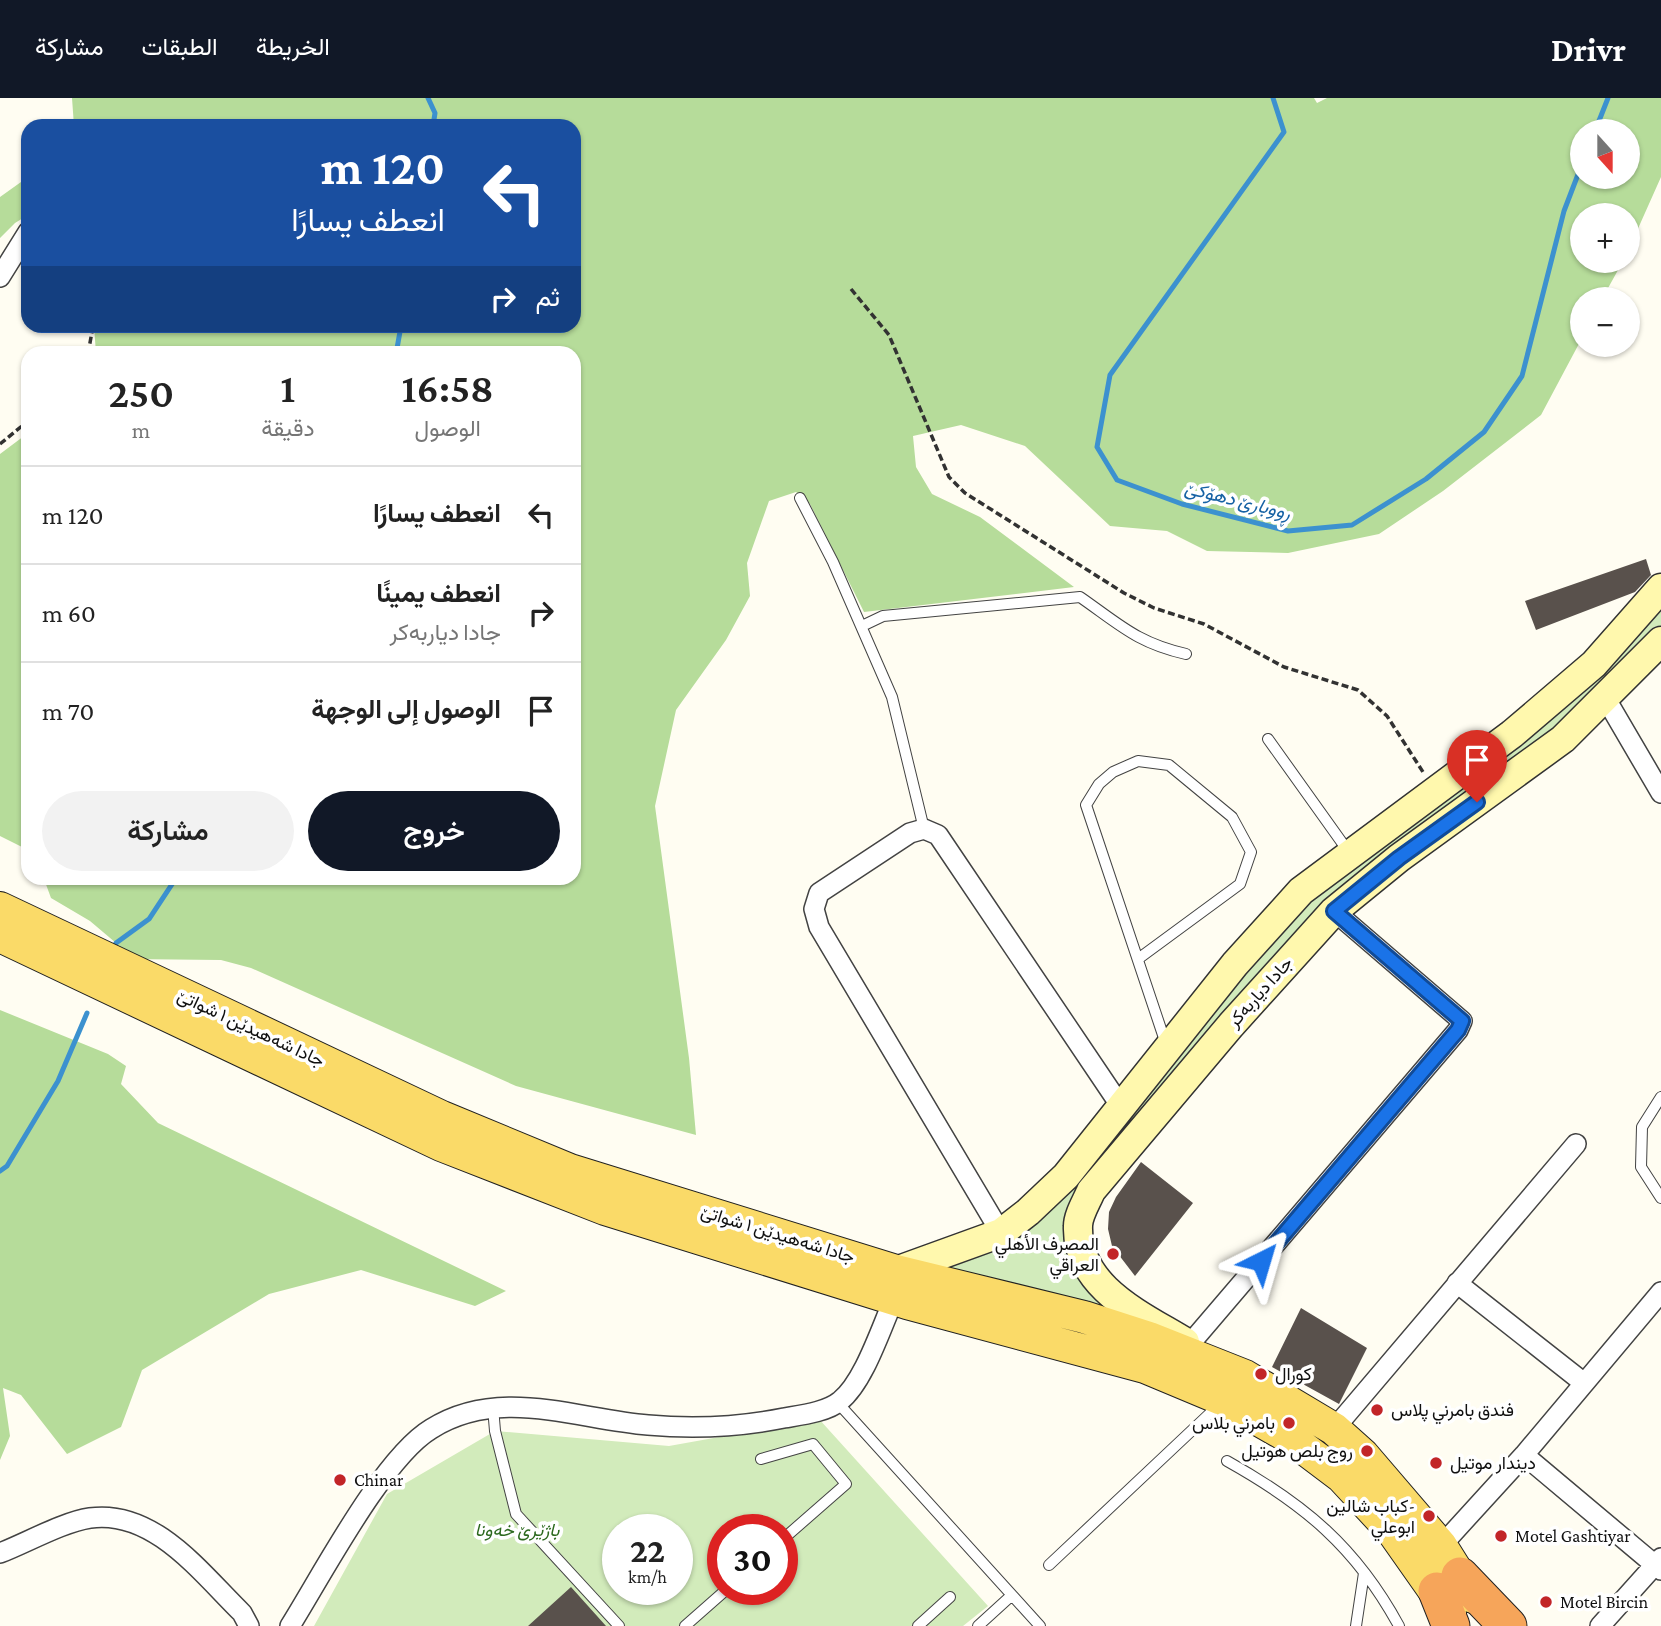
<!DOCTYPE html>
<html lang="ar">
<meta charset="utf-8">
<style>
:root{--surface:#fff;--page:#f2f2f2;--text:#222;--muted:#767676;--line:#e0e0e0;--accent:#111827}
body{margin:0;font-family:"Crimson Pro",Vazirmatn,serif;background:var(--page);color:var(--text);direction:rtl;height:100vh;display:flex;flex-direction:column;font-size:26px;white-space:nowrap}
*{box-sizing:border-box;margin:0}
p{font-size:23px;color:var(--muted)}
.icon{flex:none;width:38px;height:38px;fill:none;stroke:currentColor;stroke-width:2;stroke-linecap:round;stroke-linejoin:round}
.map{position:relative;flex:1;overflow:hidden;direction:ltr}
.panel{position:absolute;left:21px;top:248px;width:560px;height:539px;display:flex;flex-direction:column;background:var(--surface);border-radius:21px;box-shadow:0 2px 5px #0004;direction:rtl}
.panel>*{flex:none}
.top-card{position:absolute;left:21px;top:21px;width:560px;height:214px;border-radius:21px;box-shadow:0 2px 5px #0004;direction:rtl;background:#1a4fa0;color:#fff;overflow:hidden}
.needle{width:46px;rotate:159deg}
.fabs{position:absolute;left:1570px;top:21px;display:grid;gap:14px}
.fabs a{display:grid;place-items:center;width:70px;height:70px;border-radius:50%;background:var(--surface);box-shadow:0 2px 5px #0004;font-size:35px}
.speed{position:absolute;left:602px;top:1416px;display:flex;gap:14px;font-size:35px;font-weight:700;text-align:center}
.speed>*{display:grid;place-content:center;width:91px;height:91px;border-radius:50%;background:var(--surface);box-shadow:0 2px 5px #0004;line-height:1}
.speed small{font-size:18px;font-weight:400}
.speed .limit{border:10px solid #d22;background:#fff;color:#111}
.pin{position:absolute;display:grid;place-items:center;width:60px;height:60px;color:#fff;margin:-72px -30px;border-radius:50% 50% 50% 0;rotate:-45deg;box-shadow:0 0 7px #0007}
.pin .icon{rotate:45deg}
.me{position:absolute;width:77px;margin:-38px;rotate:40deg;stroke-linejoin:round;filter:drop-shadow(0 0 5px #0008)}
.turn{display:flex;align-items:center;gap:24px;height:147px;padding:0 21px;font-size:32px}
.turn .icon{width:91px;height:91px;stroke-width:2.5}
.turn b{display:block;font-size:49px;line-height:60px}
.then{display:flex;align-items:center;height:66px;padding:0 21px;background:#0003;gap:14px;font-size:26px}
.eta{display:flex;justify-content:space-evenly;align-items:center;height:119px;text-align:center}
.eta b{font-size:42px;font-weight:600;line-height:49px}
.cta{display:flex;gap:14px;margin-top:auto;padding:14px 21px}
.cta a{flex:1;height:80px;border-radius:42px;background:var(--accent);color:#fff;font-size:28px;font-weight:600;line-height:80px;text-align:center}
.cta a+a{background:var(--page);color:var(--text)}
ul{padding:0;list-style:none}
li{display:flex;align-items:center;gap:21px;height:98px;padding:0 21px;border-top:2px solid var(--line)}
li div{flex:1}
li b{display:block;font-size:26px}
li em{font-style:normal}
header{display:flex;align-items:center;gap:42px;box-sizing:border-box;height:98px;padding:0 35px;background:var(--accent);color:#fff}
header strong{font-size:33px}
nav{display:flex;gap:38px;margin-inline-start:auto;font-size:24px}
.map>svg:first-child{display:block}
</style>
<header>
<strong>Drivr</strong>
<nav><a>الخريطة</a><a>الطبقات</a><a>مشاركة</a></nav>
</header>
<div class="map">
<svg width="1661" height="1528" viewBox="0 0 1661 1528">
<rect width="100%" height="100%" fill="#fffdf2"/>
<path fill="#d2ebbb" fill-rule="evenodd" d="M 1661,490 L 1661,543 L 1399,760 L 1091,1093 L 1081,1157 L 1164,1231 L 896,1173 L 1001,1135 L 1301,793 L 1512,636 Z
M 819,1321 L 988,1508 L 963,1528 L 314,1528 L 387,1396 L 495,1333 L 669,1348 ZM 618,1432 L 677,1432 L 677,1491 L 618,1491 ZM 723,1432 L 782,1432 L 782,1491 L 723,1491 Z"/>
<path fill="#b6dc9a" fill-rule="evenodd" d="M 72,0 L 1314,0 L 1317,5 L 1327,0 L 1661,0 L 1661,79 L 1628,153 L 1628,117 L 1582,117 L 1582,163 L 1623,163 L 1602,201 L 1582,201 L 1582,240 L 1541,317 L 1443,393 L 1379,436 L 1288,455 L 1207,453 L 1167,433 L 1110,428 L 1025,348 L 961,327 L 913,338 L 916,369 L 932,396 L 980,419 L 1074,489 L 864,514 L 810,406 L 796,394 L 769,403 L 747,465 L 750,498 L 726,542 L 676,612 L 655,708 L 689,960 L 696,1037 L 516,988 L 251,870 L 221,862 L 128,861 L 116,845 L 90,823 L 51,800 L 44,781 L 574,780 L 574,256 L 96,255 L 94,228 L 574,228 L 574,28 L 74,28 ZM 1582,33 L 1628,33 L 1628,79 L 1582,79 Z
M 28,79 L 28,117 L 15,125 L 0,140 L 0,99 Z
M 28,335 L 28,752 L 0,738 L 0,356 Z
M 0,912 L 108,956 L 126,968 L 121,986 L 158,1025 L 506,1193 L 475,1208 L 361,1172 L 269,1196 L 142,1272 L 121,1329 L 67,1356 L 21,1297 L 3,1290 L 10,1338 L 0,1362 Z"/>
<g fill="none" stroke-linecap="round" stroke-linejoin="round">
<path stroke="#3c91cf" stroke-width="5" d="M 428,0 L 435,15 L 433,28
M 1273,0 L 1284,34 L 1110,277 L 1097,349 L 1117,382 L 1182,406 L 1288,433 L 1352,427 L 1426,381 L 1484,334 L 1522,278 L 1564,113 L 1582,66
M 1595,33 L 1608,0
M 396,256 L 401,228
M 113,853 L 116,845 L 149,821 L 176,780
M 0,1073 L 7,1068 L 58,983 L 87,915"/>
</g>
<path fill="#59514c" d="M 1646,461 L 1651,477 L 1635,494 L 1536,532 L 1525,503 Z
M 1141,1064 L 1193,1105 L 1135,1178 L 1112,1148 L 1108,1131 L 1109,1114 L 1116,1099 Z
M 1301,1210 L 1367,1250 L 1339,1306 L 1272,1269 Z
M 571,1489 L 606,1528 L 528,1528 Z"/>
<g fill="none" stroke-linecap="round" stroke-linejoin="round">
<defs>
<path id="lane" d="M 800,400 L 833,464 L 892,599 L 924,731
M 862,528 L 883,518 L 1080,499 C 1119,526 1137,545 1186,556
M 1268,641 L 1348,753
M 1138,861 L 1240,786 L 1251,754 L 1232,719 L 1169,667 L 1138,663 L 1113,674 L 1099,686 L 1086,707 L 1166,946
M 1661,999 L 1642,1029 L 1641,1069 L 1661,1100
M 838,1305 L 1040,1528
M 493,1309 L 495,1333 L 516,1416 L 619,1528
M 761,1361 L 813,1346 L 846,1386 L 782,1442
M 1227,1363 C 1304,1406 1356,1449 1399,1528
M 1049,1467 L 1221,1305
M 685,1528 L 727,1491
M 918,1528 L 950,1499
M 978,1528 L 1012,1497
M 1356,1528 L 1364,1475"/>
<path id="street" d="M 0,179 L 28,134
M 1606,601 L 1661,695
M 1001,1135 L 819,829 L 814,811 L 819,795 L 910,735 L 924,731 L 938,737 L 1120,1007
M 1457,1185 L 1584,1285
M 1189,1247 L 1458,932 L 1462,923 L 1334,813
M 1334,1331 L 1576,1046
M 1524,1357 L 1661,1472
M 1441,1448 L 1524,1357 L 1661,1194
M 0,1455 C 26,1445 63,1424 90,1420 C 154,1411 201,1475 242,1515 L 249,1528
M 290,1528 C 322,1477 383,1360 431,1331 C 499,1288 575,1321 648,1327 C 694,1331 739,1329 784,1320 C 801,1317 827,1314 840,1303 C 864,1284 881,1230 894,1201
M 1600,1528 L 1661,1460"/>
<path id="secondary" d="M 896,1173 L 1001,1135 L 1028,1114 L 1066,1078 L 1235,866 L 1301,793 L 1512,636 L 1594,566 L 1661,490
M 1185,1244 C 1141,1217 1076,1189 1078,1128 C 1078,1117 1087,1103 1091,1093 L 1231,927 L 1334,813 L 1399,760 L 1563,641 L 1661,543"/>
<path id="primary" d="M 0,810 L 442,1019 L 570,1072 L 896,1173 L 1084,1219 L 1149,1240 L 1245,1278 L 1334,1331 L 1363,1357 L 1441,1448 L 1473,1499
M 0,838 L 441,1047 L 605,1111 L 907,1205 L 1145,1269 L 1224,1302 L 1289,1339 L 1342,1379 L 1393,1434 L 1450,1515"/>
<path id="highway" d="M 1460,1478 L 1508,1528
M 1437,1493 L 1451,1528"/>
</defs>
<use href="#lane" stroke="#434343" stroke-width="12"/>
<use href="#street" stroke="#434343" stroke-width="22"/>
<use href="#secondary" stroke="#323232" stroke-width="31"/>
<use href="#primary" stroke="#212121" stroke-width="34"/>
<use href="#highway" stroke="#212121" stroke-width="39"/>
<path stroke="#323232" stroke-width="3.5" stroke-dasharray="7 3.5" stroke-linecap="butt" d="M 851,191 L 889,237 L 949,379 L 965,395 L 1124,495 L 1154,510 L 1204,526 L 1284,569 L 1358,592 L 1387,618 L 1423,674
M 88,256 L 93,228
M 0,346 L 28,323"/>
<use href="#lane" stroke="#fff" stroke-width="10"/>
<use href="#street" stroke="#fff" stroke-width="19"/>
<use href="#secondary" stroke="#fff8ad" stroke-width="28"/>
<use href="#primary" stroke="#fada68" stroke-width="32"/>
<use href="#highway" stroke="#f6a55a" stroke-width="37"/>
</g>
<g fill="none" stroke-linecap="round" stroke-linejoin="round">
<defs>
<path id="route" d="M 1261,1163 L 1458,932 L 1462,923 L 1334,813 L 1399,760 L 1477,704"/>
</defs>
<use href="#route" stroke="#114b97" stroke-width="18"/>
<use href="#route" stroke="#1a73e8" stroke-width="12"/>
</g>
<g fill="#c22528" stroke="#fff" stroke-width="2.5">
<circle cx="1113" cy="1156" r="7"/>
<circle cx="1261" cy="1276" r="7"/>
<circle cx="1377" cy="1312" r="7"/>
<circle cx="1289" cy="1325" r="7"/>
<circle cx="1367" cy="1353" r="7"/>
<circle cx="1436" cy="1365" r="7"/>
<circle cx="340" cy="1382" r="7"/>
<circle cx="1429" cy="1418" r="7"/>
<circle cx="1501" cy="1438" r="7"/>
<circle cx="1546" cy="1504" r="7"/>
</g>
<g text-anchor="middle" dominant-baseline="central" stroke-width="7" stroke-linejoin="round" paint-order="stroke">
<g font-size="18" fill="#101010" stroke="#fff">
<text transform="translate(1260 894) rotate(-48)">جادا دیاربه‌كر</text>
<text transform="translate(251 930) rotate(25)">جادا شەهیدێن ١ شواتێ</text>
<text transform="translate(778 1136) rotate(17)">جادا شەهیدێن ١ شواتێ</text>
</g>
<g font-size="18" fill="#101010" stroke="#fff" text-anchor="start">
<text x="1099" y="1146" text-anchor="end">المصرف الأهلي<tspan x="1099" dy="21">العراقي</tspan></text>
<text x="1275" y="1276">كورال</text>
<text x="1391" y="1312">فندق بامرني پلاس</text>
<text x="1275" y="1325" text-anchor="end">بامرني بلاس</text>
<text x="1353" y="1353" text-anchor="end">روج بلص هوتيل</text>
<text x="1450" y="1365">ديندار موتيل</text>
<text x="354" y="1382">Chinar</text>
<text x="1415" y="1408" text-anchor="end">كباب شالين-<tspan x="1415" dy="21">ابوعلي</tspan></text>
<text x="1515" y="1438">Motel Gashtiyar</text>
<text x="1560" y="1504">Motel Bircin</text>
</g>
<g font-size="18" font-style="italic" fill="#2c691e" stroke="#fff">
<text x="517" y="1432">باژێرێ خه‌ونا</text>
</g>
<g font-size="19" font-style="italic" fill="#1662a4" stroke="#fff">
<text transform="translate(1238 402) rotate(14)">ڕووبارێ دهۆكێ</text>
</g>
</g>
</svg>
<div class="fabs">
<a><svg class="needle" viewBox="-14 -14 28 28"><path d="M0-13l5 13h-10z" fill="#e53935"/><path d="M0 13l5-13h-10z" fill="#767676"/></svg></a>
<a>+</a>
<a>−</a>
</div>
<div class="speed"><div>22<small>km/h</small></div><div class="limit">30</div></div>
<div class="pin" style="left:1477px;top:704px;background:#d93025"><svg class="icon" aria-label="arrive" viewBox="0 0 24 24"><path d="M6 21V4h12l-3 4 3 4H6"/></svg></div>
<svg class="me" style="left:1261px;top:1163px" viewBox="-20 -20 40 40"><path d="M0-17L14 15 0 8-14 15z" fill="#1a73e8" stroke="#fff" stroke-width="4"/></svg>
<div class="top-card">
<div class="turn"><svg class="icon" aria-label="left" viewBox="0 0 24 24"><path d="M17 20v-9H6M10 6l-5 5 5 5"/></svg><div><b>120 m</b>انعطف يسارًا</div></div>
<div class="then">ثم<svg class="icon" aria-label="right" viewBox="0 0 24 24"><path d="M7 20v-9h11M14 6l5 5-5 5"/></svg></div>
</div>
<section class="panel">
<div class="eta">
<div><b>16:58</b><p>الوصول</p></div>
<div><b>1</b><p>دقيقة</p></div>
<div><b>250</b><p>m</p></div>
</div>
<ul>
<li><svg class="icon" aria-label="left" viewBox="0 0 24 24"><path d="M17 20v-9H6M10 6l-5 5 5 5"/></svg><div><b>انعطف يسارًا</b></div><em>120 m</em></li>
<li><svg class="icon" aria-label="right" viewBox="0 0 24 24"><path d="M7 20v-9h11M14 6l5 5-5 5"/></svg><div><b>انعطف يمينًا</b><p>جادا دیاربه‌كر</p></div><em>60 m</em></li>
<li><svg class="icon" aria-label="arrive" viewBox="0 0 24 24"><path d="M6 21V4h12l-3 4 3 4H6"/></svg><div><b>الوصول إلى الوجهة</b></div><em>70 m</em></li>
</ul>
<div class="cta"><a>خروج</a><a>مشاركة</a></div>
</section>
</div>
